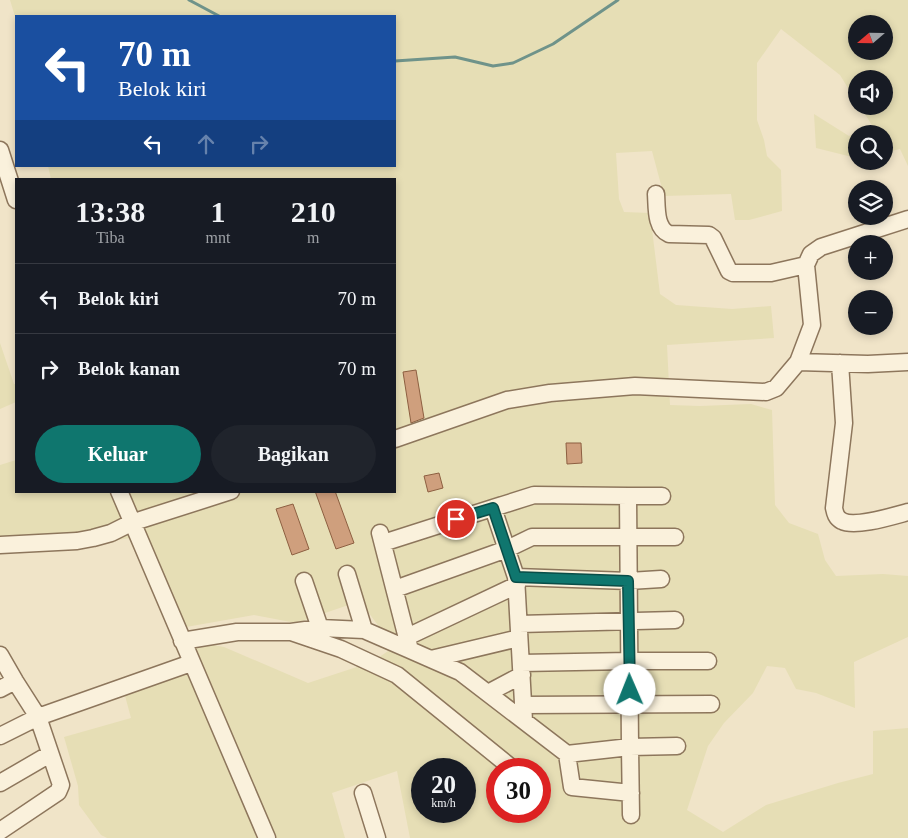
<!DOCTYPE html>
<html lang="id">
<meta charset="utf-8">
<style>
:root{--surface:#171b24;--page:#20242c;--text:#f1f3f6;--muted:#9ea1a6;--line:#363941;--accent:#0f766e}
body{margin:0;font-family:"Times New Roman",serif;background:var(--page);color:var(--text);height:100vh;display:flex;flex-direction:column;font-size:19px;white-space:nowrap}
*{box-sizing:border-box;margin:0}
p{font-size:16px;color:var(--muted)}
.icon{flex:none;width:28px;height:28px;fill:none;stroke:currentColor;stroke-width:2;stroke-linecap:round;stroke-linejoin:round}
.map{position:relative;flex:1;overflow:hidden}
.sheet{position:absolute;left:15px;top:178px;width:381px;height:315px;display:flex;flex-direction:column;background:var(--surface);border-radius:0px;box-shadow:0 2px 8px #0003}
.sheet>*{flex:none}
.guide{position:absolute;left:15px;top:15px;width:381px;height:152px;border-radius:0px;box-shadow:0 2px 8px #0003;background:#1a4fa0;color:#fff;overflow:hidden}
.needle{width:32px;rotate:250deg}
.controls{position:absolute;left:848px;top:15px;display:grid;gap:10px}
.controls a{display:grid;place-items:center;width:45px;height:45px;border-radius:50%;background:var(--surface);box-shadow:0 2px 8px #0003;font-size:25px}
.speed{position:absolute;left:411px;top:758px;display:flex;gap:10px;font-size:25px;font-weight:700;text-align:center}
.speed>*{display:grid;place-content:center;width:65px;height:65px;border-radius:50%;background:var(--surface);box-shadow:0 2px 8px #0003;line-height:1}
.speed small{font-size:12px;font-weight:400}
.speed .limit{border:8px solid #d22;background:#fff;color:#111}
.pin{position:absolute;display:grid;place-items:center;width:42px;height:42px;color:#fff;margin:-21px;border:2px solid #fff;border-radius:50%;box-shadow:0 1px 5px #0007}
.me{position:absolute;width:55px;margin:-28px;rotate:359deg;stroke-linejoin:round;filter:drop-shadow(0 0 4px #0008)}
.turn{display:flex;align-items:center;gap:18px;height:105px;padding:0 20px;font-size:22px}
.turn .icon{width:65px;height:65px;stroke-width:2.5}
.turn b{display:block;font-size:35px;line-height:42px}
.lanes{display:flex;align-items:center;height:48px;padding:0 20px;background:#0003;justify-content:center;gap:25px;direction:ltr}
.lanes .off{opacity:.35}
.eta{display:flex;justify-content:space-evenly;align-items:center;height:85px;text-align:center}
.eta b{font-size:30px;font-weight:700;line-height:35px}
.action{display:flex;gap:10px;margin-top:auto;padding:10px 20px}
.action a{flex:1;height:58px;border-radius:30px;background:var(--accent);color:#fff;font-size:20px;font-weight:700;line-height:58px;text-align:center}
.action a+a{background:var(--page);color:var(--text)}
ul{padding:0;list-style:none}
li{display:flex;align-items:center;gap:15px;height:70px;padding:0 20px;border-top:1px solid var(--line)}
li div{flex:1}
li b{display:block;font-size:19px}
li em{font-style:normal}
.map>svg:first-child{display:block}
</style>
<div class="map">
<svg width="908" height="838" viewBox="0 0 908 838">
<rect width="100%" height="100%" fill="#f0e4c8"/>
<path fill="#e6deb5" fill-rule="evenodd" d="M 10,0 L 908,0 L 908,166 L 900,149 L 884,153 L 884,134 L 856,134 L 856,158 L 816,148 L 814,114 L 849,136 L 873,127 L 860,106 L 884,106 L 884,79 L 856,79 L 856,101 L 840,75 L 781,29 L 757,63 L 757,120 L 764,140 L 767,156 L 781,170 L 782,211 L 749,220 L 735,220 L 731,194 L 664,196 L 652,151 L 616,153 L 619,199 L 624,212 L 650,213 L 660,294 L 676,305 L 732,309 L 771,306 L 774,338 L 667,345 L 670,405 L 700,406 L 751,404 L 772,410 L 775,505 L 789,523 L 818,534 L 825,560 L 836,576 L 883,574 L 908,576 L 908,637 L 854,662 L 855,708 L 816,693 L 796,689 L 785,668 L 767,666 L 753,693 L 724,723 L 708,746 L 687,810 L 723,832 L 766,805 L 838,783 L 873,774 L 873,731 L 908,728 L 908,838 L 410,838 L 397,771 L 332,793 L 345,838 L 107,838 L 101,835 L 79,805 L 78,786 L 64,737 L 131,718 L 124,692 L 189,673 L 200,665 L 193,641 L 224,647 L 308,683 L 372,662 L 394,647 L 360,601 L 296,623 L 254,615 L 186,627 L 145,536 L 48,550 L 0,550 L 0,465 L 16,460 L 16,491 L 395,491 L 395,179 L 51,179 L 48,166 L 395,166 L 395,16 L 16,16 L 16,20 ZM 856,24 L 884,24 L 884,51 L 856,51 ZM 422,769 L 465,769 L 465,811 L 422,811 ZM 498,769 L 540,769 L 540,811 L 498,811 Z
M 0,343 L 14,384 L 16,384 L 16,402 L 0,409 Z"/>
<g fill="none" stroke-linecap="round" stroke-linejoin="round">
<path stroke="#6f938a" stroke-width="3" d="M 189,0 L 219,16
M 395,61 L 455,57 L 493,66 L 513,63 L 553,44 L 618,0"/>
</g>
<path fill="#cf9f7d" stroke="#8d5f41" d="M 416,370 L 424,418 L 411,423 L 403,372 Z
M 566,443 L 581,443 L 582,463 L 567,464 Z
M 439,473 L 443,488 L 428,492 L 424,476 Z
M 315,491 L 335,491 L 354,543 L 336,549 Z
M 293,504 L 309,549 L 292,555 L 276,509 Z"/>
<g fill="none" stroke-linecap="round" stroke-linejoin="round">
<defs>
<path id="minor" d="M 0,150 L 16,200
M 656,194 C 657,207 655,228 669,234 L 709,235 L 713,238 L 729,271 L 733,273 L 771,273 L 806,265
M 798,362 L 868,364 L 908,362
M 840,363 L 844,423 L 834,508 C 835,513 836,518 842,521 C 855,528 893,516 908,512
M 395,439 L 507,400 L 550,393 L 635,386 L 766,392 L 776,388 L 798,362 L 812,325 L 806,265 L 811,254 L 821,247 L 908,219
M 119,491 L 267,838
M 628,496 L 662,496
M 383,543 L 502,505
M 0,545 L 77,541 L 93,538 L 111,533 L 131,523 L 231,491
M 516,577 L 629,581 L 661,579
M 395,589 L 507,549 L 532,537 L 675,537
M 519,624 L 675,620
M 320,628 L 364,630 L 347,574
M 364,630 L 410,650 L 380,533
M 291,632 L 341,649 L 397,675 L 513,769
M 407,637 L 517,585
M 182,641 L 237,632 L 291,632 L 320,628 L 304,581
M 410,650 L 460,672 L 567,754 L 630,747 L 631,815
M 0,655 L 15,681 L 38,717 L 61,785 L 58,792 L 0,831
M 431,659 L 519,638
M 521,663 L 629,661 L 708,661
M 0,689 L 15,681
M 488,693 L 522,675
M 523,705 L 711,704
M 524,721 L 516,577 L 493,508 L 534,495 L 628,496 L 630,747 L 677,746
M 0,736 L 38,717 L 191,663
M 567,754 L 572,787 L 631,793
M 0,783 L 50,754
M 363,793 L 377,838"/>
</defs>
<use href="#minor" stroke="#8d765c" stroke-width="19"/>
<use href="#minor" stroke="#faf1dc" stroke-width="16"/>
</g>
<g fill="none" stroke-linecap="round" stroke-linejoin="round">
<defs>
<path id="route" d="M 456,519 L 493,508 L 516,577 L 628,581 L 630,690"/>
</defs>
<use href="#route" stroke="#0a4d48" stroke-width="12"/>
<use href="#route" stroke="#0f766e" stroke-width="9"/>
</g>
</svg>
<div class="controls">
<a><svg class="needle" viewBox="-14 -14 28 28"><path d="M0-13l5 13h-10z" fill="#e53935"/><path d="M0 13l5-13h-10z" fill="#9ea1a6"/></svg></a>
<a><svg class="icon" aria-label="sound" viewBox="0 0 24 24"><path d="M4 9h4l5-4v14l-5-4H4zM17 9q2 3 0 6"/></svg></a>
<a><svg class="icon" aria-label="search" viewBox="0 0 24 24"><circle cx="10" cy="10" r="6"/><path d="M15 15l6 6"/></svg></a>
<a><svg class="icon" aria-label="layers" viewBox="0 0 24 24"><path d="M12 4l9 5-9 5-9-5zM3 14l9 5 9-5"/></svg></a>
<a>+</a>
<a>−</a>
</div>
<div class="speed"><div>20<small>km/h</small></div><div class="limit">30</div></div>
<div class="pin" style="left:456px;top:519px;background:#d93025"><svg class="icon" aria-label="arrive" viewBox="0 0 24 24"><path d="M6 21V4h12l-3 4 3 4H6"/></svg></div>
<svg class="me" style="left:630px;top:690px" viewBox="-20 -20 40 40"><circle r="19" fill="#fff"/><path d="M0-13L10 11 0 6-10 11z" fill="#0f766e"/></svg>
<div class="guide">
<div class="turn"><svg class="icon" aria-label="left" viewBox="0 0 24 24"><path d="M17 20v-9H6M10 6l-5 5 5 5"/></svg><div><b>70 m</b>Belok kiri</div></div>
<div class="lanes"><svg class="icon" aria-label="left" viewBox="0 0 24 24"><path d="M17 20v-9H6M10 6l-5 5 5 5"/></svg><svg class="icon off" aria-label="ahead" viewBox="0 0 24 24"><path d="M12 20V5M6 11l6-6 6 6"/></svg><svg class="icon off" aria-label="right" viewBox="0 0 24 24"><path d="M7 20v-9h11M14 6l5 5-5 5"/></svg></div>
</div>
<section class="sheet">
<div class="eta">
<div><b>13:38</b><p>Tiba</p></div>
<div><b>1</b><p>mnt</p></div>
<div><b>210</b><p>m</p></div>
</div>
<ul>
<li><svg class="icon" aria-label="left" viewBox="0 0 24 24"><path d="M17 20v-9H6M10 6l-5 5 5 5"/></svg><div><b>Belok kiri</b></div><em>70 m</em></li>
<li><svg class="icon" aria-label="right" viewBox="0 0 24 24"><path d="M7 20v-9h11M14 6l5 5-5 5"/></svg><div><b>Belok kanan</b></div><em>70 m</em></li>
</ul>
<div class="action"><a>Keluar</a><a>Bagikan</a></div>
</section>
</div>
